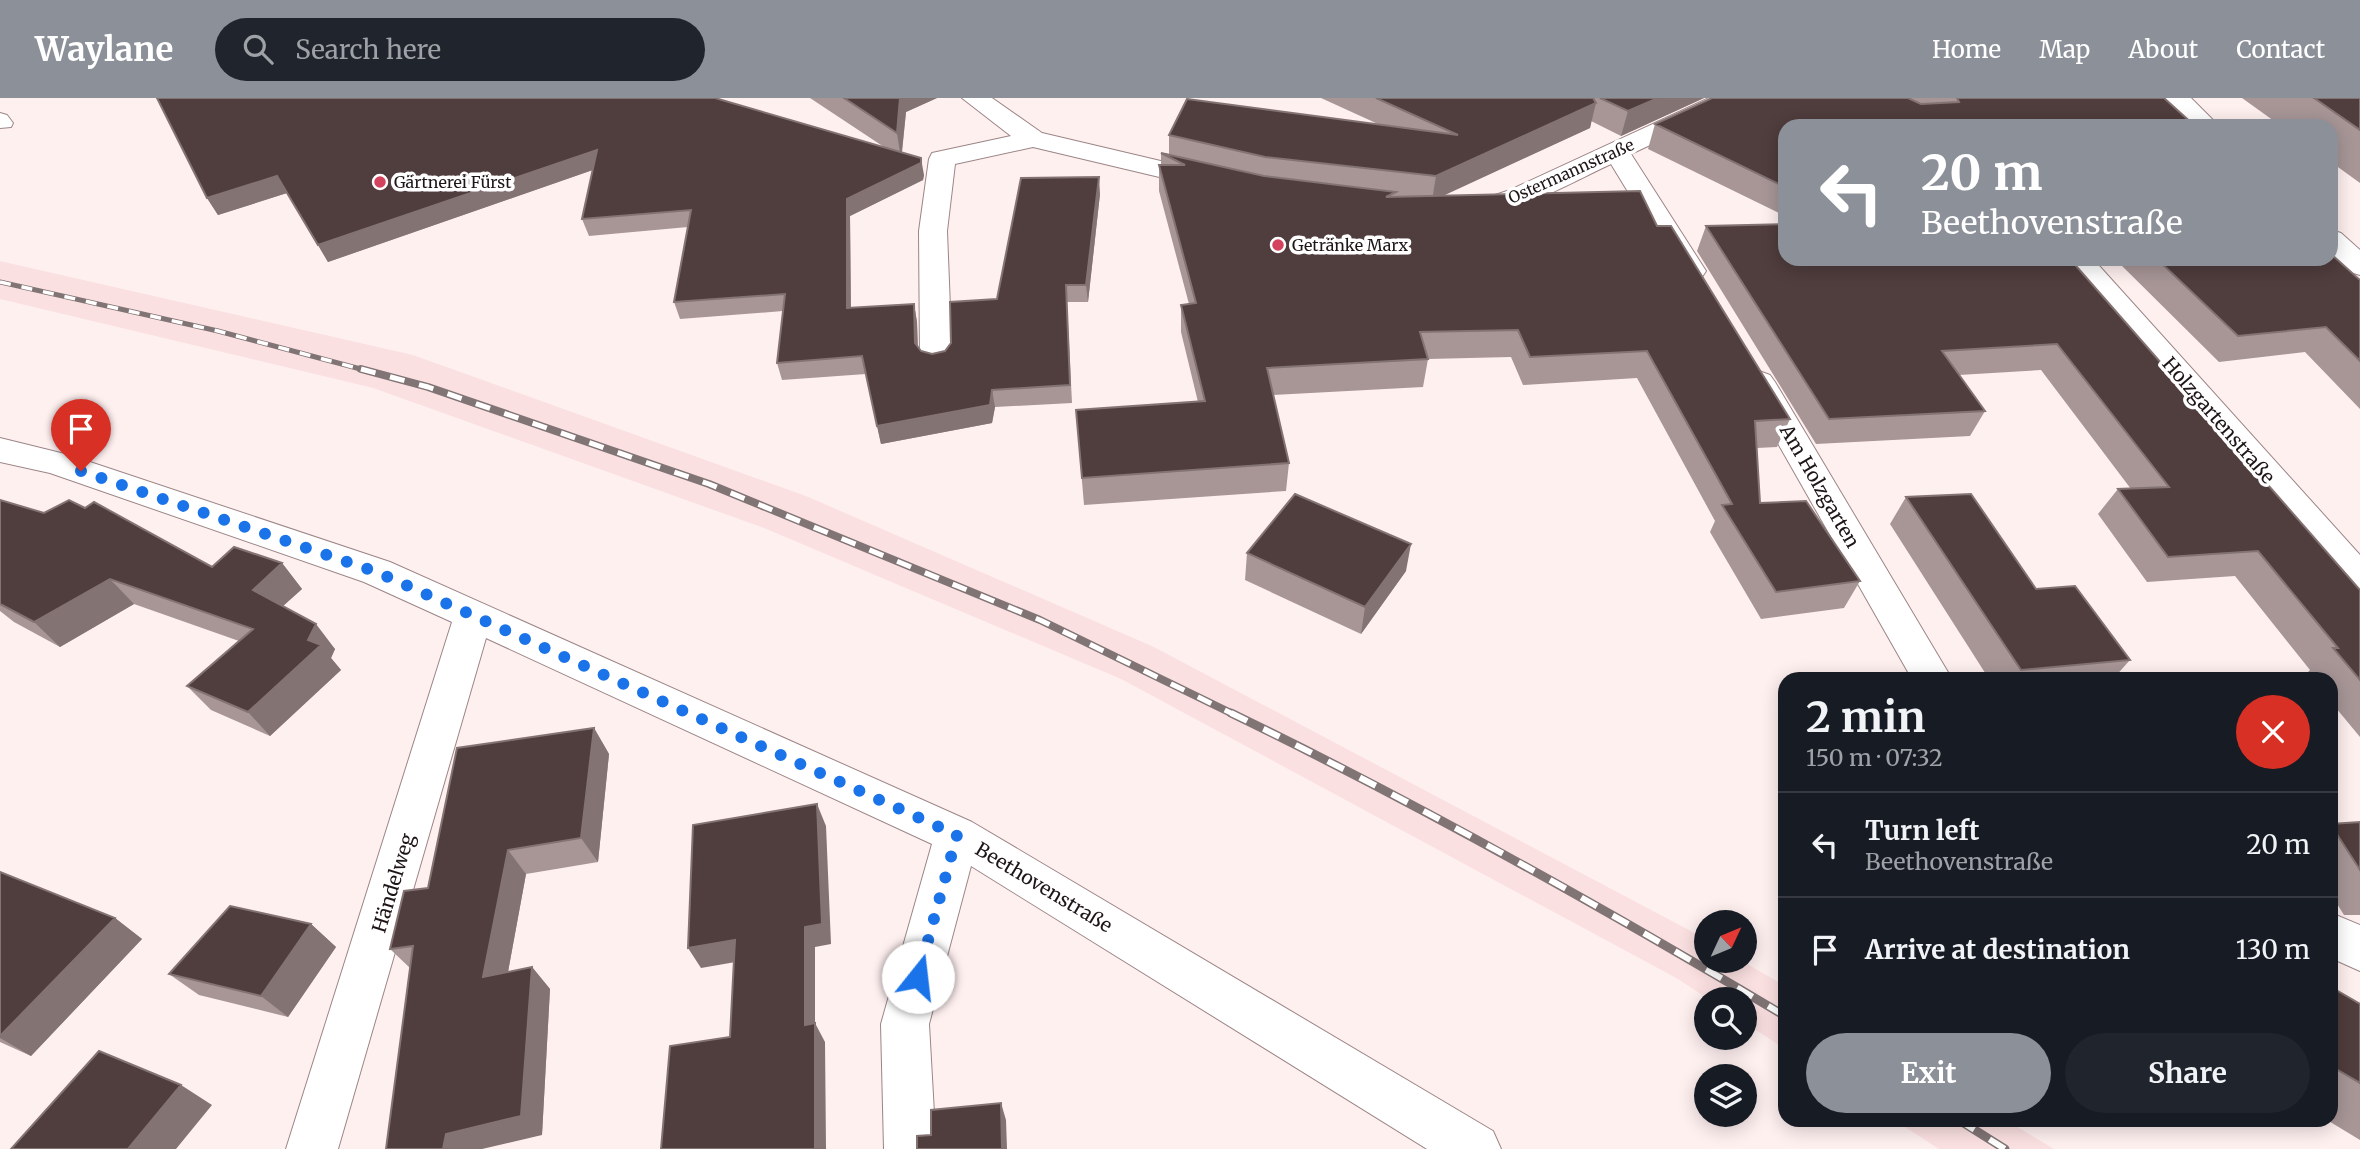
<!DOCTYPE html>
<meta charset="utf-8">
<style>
:root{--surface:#171b24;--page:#20242c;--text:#f1f3f6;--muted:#9ea1a6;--line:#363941;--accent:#8c9099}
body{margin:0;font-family:Merriweather,serif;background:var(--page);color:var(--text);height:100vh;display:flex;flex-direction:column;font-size:26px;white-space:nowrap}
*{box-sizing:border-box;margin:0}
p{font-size:23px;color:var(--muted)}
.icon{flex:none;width:38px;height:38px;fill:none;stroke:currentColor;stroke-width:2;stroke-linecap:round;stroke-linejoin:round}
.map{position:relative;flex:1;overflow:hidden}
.sheet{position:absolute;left:1778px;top:574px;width:560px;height:455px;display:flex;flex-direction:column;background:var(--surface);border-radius:21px;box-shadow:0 4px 18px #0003}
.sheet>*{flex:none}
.banner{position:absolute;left:1778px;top:21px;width:560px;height:147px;border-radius:21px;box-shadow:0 4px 18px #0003;background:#8c9099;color:#fff;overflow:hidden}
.needle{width:46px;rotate:46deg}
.tools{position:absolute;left:1694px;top:812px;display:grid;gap:14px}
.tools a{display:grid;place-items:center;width:63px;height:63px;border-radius:50%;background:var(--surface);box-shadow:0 4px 18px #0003;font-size:35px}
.pin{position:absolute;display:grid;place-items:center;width:60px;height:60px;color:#fff;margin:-72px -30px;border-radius:50% 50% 50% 0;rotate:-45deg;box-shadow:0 0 7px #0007}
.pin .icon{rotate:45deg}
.me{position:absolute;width:77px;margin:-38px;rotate:16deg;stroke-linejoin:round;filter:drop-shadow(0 0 5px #0008)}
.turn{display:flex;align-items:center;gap:24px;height:147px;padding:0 28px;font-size:32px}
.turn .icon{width:91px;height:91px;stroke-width:2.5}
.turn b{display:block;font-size:49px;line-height:60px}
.round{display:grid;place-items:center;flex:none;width:74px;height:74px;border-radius:37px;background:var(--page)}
.headline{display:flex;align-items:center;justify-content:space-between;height:119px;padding:0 28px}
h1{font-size:42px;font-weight:700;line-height:52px}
.action{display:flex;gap:14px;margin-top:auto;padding:14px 28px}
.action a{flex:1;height:80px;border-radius:42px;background:var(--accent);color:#fff;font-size:28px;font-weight:700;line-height:80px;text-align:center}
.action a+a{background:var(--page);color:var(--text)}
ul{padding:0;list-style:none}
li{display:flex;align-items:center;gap:21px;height:105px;padding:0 28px;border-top:2px solid var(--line)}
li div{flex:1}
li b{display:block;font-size:26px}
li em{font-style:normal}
header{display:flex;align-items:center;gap:42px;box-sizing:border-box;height:98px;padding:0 35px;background:var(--accent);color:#fff}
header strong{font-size:33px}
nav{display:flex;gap:38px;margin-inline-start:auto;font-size:24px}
.search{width:490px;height:63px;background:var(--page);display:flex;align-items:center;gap:18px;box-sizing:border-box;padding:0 24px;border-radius:38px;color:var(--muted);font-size:26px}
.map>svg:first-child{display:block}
</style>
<header>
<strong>Waylane</strong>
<div class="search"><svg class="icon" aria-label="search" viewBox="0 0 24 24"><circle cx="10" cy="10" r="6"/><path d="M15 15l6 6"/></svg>Search here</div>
<nav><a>Home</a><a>Map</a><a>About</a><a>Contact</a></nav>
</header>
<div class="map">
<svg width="2360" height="1051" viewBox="0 0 2360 1051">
<rect width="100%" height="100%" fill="#fff0f0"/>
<path fill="#fbe0e1" d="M 0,163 L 413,257 L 806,398 L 1154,549 L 1706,841 L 1706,863 L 1742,863 L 1785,888 L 1785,951 L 1745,925 L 1745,901 L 1708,901 L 1678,881 L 1121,581 L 764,430 L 373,290 L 0,201 Z
M 1894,1022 L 2006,1022 L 2054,1051 L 1939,1051 Z"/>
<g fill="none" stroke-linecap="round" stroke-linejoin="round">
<defs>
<path id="lane" d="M 0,15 L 7,17 L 13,25 L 11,29 L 0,30 Z"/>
<path id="street" d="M 962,0 L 992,0 L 1042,35 L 1220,77 L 1224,83 L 1220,89 L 1210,91 L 1033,49 L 955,66 L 947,133 L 952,261 L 947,268 L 936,271 L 925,268 L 920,261 L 919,133 L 929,61 L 932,55 L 1011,38 Z
M 1709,0 L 1743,0 L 1739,5 L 1631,56 L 1706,173 L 1702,179 L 1691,182 L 1680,179 L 1611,66 C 1580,80 1499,126 1468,118 L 1464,112 L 1468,106 L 1510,92 Z
M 2062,161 L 2093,161 L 2360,457 L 2360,496 L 2347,492 Z
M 1759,273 L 1770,277 L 1775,284 L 1952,581 L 1912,581 L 1743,284 L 1748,277 Z
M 0,340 L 69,357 L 390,464 L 972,724 L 1493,1033 L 1501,1051 L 1427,1051 L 971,768 L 929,926 L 936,1051 L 884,1051 L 881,926 L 932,746 L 486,540 L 338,1051 L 286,1051 L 452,524 L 364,484 L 50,375 L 0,364 Z
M 2331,815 L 2360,827 L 2360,873 L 2331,860 Z"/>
<path id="secondary" d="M 2163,0 L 2191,0 L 2219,28 L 2191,28 Z
M 2331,132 L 2341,135 L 2360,152 L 2360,177 L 2350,174 L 2331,157 Z"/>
</defs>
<use href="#lane" stroke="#9c8587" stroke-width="2"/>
<use href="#street" stroke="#9c8587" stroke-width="2"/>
<use href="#secondary" stroke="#9c8587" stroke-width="2"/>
<use href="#lane" fill="#fff" fill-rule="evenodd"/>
<use href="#street" fill="#fff" fill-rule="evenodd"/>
<use href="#secondary" fill="#fff" fill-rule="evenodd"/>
<defs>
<path id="rail-far2" d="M 0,184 L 218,233 L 368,273"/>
<path id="rail-far1" d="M 361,271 L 428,289 L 709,386 L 1040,522 L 1235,617"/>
<path id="rail" d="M 1231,615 C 1421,707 1604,810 1785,918
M 1959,1022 L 2005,1051"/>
</defs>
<use href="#rail-far2" stroke="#807475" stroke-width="5"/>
<use href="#rail-far1" stroke="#807475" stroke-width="8"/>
<use href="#rail" stroke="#807475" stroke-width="9"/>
<use href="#rail-far2" stroke="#fff" stroke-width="3.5" stroke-dasharray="11" stroke-linecap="butt"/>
<use href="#rail-far1" stroke="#fff" stroke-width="5" stroke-dasharray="15" stroke-linecap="butt"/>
<use href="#rail" stroke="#fff" stroke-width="6" stroke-dasharray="18" stroke-linecap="butt"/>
</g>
<path fill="#a89697" d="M 810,0 L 937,0 L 906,14 L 902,55 L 924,77 L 923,82 L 850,118 L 851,210 L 914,206 L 917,224 L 918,249 L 921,253 L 932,256 L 945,253 L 1100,96 L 1088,204 L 1067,204 L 1072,305 L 995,309 L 992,325 L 881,346 L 866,276 L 782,282 L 777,265 L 783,213 L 680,221 L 674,204 L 688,129 L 589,138 L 582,121 L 593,72 L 328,164 L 287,95 L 218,117 L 207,100 L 884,49 Z
M 1321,0 L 1704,0 L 1621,38 L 1591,23 L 1590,30 L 1443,97 L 1657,128 L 1790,321 L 1777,349 L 1757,350 L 1760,405 L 1860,483 L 1844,510 L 1761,521 L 1710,434 L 1715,423 L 1637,280 L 1523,287 L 1511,259 L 1428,261 L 1423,289 L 1273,297 L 1289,365 L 1286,393 L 1084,407 L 1076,312 L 1198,304 L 1181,234 L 1181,207 L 1189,206 L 1159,93 L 1159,67 L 1161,67 L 1161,55 L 1169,56 L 1169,37 L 1378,26 Z
M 1712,0 L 2164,0 L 1785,28 L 1785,118 L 1648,51 L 1655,26 Z
M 2242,0 L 2360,0 L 2360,85 L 2331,64 L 2331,28 L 2281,28 Z
M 1706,128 L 2070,161 L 2360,492 L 2360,639 L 2331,604 L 2331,581 L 2312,581 L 2307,575 L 2310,572 L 2235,478 L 2147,484 L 2098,416 L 2118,391 L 2131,391 L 2041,272 L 1959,277 L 1985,313 L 1970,338 L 1816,346 L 1697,153 Z
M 2115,161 L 2331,161 L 2360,182 L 2360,311 L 2305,254 L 2219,264 Z
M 1906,399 L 2036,491 L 2130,562 L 2113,581 L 1989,581 L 1890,426 Z
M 0,402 L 212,469 L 282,465 L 302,491 L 283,508 L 335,551 L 331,560 L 341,572 L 270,638 L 211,612 L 187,588 L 239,543 L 134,506 L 60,549 L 14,524 L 0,513 Z
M 1247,455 L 1406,473 L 1361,536 L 1245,482 Z
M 594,630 L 609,656 L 598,764 L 526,776 L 508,874 L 532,869 L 550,891 L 542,1037 L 410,870 L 390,851 L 428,790 Z
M 2360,724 L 2360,817 L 2344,817 L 2331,796 L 2331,726 Z
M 0,774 L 115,820 L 142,841 L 31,958 L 0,944 Z
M 311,826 L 336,849 L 288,919 L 199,897 L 169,876 Z
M 2331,889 L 2360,906 L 2360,1042 L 2327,1022 L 2331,1022 Z"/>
<path fill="#847373" d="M 900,0 L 937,0 L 906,14 L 901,61 L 897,35 Z
M 1658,0 L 1704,0 L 1621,38 L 1628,13 Z
M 1596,5 L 1590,30 L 1432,103 L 1436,78 Z
M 597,52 L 604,68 L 328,164 L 318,147 Z
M 921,60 L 924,77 L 923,82 L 850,118 L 851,227 L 847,210 L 847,101 Z
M 277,78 L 287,95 L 218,117 L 207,100 Z
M 1099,79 L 1100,96 L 1088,204 L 1086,187 Z
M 914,206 L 917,224 L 918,263 L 915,245 Z
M 992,292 L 995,309 L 992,325 L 881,346 L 877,328 Z
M 1411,446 L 1406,473 L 1361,536 L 1365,509 Z
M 282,465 L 302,491 L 273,517 L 253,492 Z
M 110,481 L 134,506 L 60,549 L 34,524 Z
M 316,526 L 335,551 L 331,560 L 341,572 L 270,638 L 248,614 L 308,542 Z
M 594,630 L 609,656 L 598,764 L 581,740 Z
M 817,706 L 826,728 L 831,846 L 815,849 L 815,946 L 805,927 L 805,829 Z
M 508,752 L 526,776 L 503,901 L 483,879 Z
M 115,820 L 142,841 L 31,958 L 0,940 L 0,938 Z
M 311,826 L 336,849 L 288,919 L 261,898 Z
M 735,842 L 747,862 L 701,870 L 688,850 Z
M 532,869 L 550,891 L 542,1037 L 482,1051 L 443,1051 L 446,1036 Z
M 815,925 L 825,944 L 826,1051 L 815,1051 Z
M 181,987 L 212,1007 L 176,1051 L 128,1051 Z
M 1001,1005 L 1006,1022 L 1007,1051 L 1002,1051 Z"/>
<path fill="#503d3e" stroke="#847373" stroke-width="2" d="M 157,0 L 715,0 L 921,60 L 921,65 L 847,101 L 847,210 L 914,206 L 915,245 L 921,253 L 932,256 L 945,253 L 951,245 L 950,204 L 997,201 L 1021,80 L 1099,79 L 1086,187 L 1066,187 L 1070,287 L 992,292 L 990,307 L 877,328 L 862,258 L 777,265 L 785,196 L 674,204 L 691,112 L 582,121 L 597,52 L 318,147 L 277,78 L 207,100 Z
M 844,0 L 900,0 L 897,35 Z
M 1376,0 L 1593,0 L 1596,5 L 1436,78 L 1265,59 L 1169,37 L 1187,1 L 1458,37 Z
M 1600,0 L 1658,0 L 1628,13 Z
M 1712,0 L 1908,0 L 1921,6 L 1959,4 L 1957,0 L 2164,0 L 2195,28 L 1785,28 L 1785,89 L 1655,26 Z
M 2314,0 L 2360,0 L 2360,32 Z
M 1161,55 L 1264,78 L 1396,94 L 1386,99 L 1640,93 L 1657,128 L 1671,128 L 1790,321 L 1755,323 L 1760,405 L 1806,403 L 1860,483 L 1776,494 L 1722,407 L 1732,406 L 1647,253 L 1530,259 L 1518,232 L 1420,234 L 1428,261 L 1267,270 L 1289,365 L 1082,380 L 1076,312 L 1205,303 L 1181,207 L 1196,205 L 1159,67 L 1185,67 Z
M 1785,126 L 1785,161 L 2070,161 L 2360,492 L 2360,582 L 2333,550 L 2338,550 L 2258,453 L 2168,459 L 2118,391 L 2169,389 L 2057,246 L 1942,253 L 1985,313 L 1829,321 L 1706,128 Z
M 2331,156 L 2360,182 L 2360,263 L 2326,229 L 2238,238 L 2157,161 L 2331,161 Z
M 1295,396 L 1411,446 L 1365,509 L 1247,455 Z
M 1971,396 L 2036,491 L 2075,488 L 2130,562 L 2021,572 L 1906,399 Z
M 0,402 L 44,415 L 69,402 L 85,410 L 94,404 L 212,469 L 234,449 L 282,465 L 253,492 L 316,526 L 308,542 L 321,547 L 248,614 L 187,588 L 253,531 L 110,481 L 34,524 L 0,506 Z
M 594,630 L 581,740 L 508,752 L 483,879 L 532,869 L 521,1018 L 446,1036 L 443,1051 L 386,1051 L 413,848 L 390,851 L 404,793 L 428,790 L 457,650 Z
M 817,706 L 822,826 L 805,829 L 805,927 L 815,925 L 815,1051 L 661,1051 L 670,948 L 730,939 L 735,842 L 688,850 L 693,727 Z
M 2360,724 L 2360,772 L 2331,727 L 2331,726 Z
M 0,774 L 115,820 L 0,938 Z
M 230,808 L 311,826 L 261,898 L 169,876 Z
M 2331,889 L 2360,906 L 2360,985 L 2331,968 Z
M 99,953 L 181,987 L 128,1051 L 11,1051 Z
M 1001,1005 L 1002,1051 L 917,1051 L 917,1038 L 931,1037 L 931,1012 Z"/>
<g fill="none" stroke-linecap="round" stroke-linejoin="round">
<path stroke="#1a73e8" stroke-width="12" stroke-dasharray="0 21.6" d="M 81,373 L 377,474 L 957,737 L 918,879"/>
</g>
<g fill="#d3435e" stroke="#fff" stroke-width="2.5">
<circle cx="380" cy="84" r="7"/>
<circle cx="1278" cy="147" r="7"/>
</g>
<g text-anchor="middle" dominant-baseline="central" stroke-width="7" stroke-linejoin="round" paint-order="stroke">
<g font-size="16" fill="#1e1516" stroke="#fff">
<text transform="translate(1571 73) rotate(-24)">Ostermannstraße</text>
</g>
<g font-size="16" fill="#1e1516" stroke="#fff" text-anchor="start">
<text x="394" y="84">Gärtnerei Fürst</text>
<text x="1292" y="147">Getränke Marx</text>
</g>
<g font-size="19" fill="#1e1516" stroke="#fff">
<text transform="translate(2219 322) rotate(49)">Holzgartenstraße</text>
<text transform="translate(1820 388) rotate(60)">Am Holzgarten</text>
<text transform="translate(393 785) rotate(-73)">Händelweg</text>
<text transform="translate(1044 789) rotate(31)">Beethovenstraße</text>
</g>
</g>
</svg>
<div class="tools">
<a><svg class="needle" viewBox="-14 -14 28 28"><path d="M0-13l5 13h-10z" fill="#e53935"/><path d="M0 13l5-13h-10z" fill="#9ea1a6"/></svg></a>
<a><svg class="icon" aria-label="search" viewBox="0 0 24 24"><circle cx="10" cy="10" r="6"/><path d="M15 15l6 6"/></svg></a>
<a><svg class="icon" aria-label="layers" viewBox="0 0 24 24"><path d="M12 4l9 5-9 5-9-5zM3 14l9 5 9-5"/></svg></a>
</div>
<div class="pin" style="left:81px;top:373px;background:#d93025"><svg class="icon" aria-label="arrive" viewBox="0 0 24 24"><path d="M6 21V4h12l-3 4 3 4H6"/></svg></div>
<svg class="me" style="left:918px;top:879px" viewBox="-20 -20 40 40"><circle r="19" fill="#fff"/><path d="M0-13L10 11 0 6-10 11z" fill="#1a73e8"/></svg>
<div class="banner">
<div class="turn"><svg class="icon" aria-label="left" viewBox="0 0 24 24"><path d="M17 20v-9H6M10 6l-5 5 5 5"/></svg><div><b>20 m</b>Beethovenstraße</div></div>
</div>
<section class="sheet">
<div class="headline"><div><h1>2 min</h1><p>150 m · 07:32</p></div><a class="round" style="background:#d93025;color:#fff"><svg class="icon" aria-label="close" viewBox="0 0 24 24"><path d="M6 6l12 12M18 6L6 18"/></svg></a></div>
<ul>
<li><svg class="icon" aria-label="left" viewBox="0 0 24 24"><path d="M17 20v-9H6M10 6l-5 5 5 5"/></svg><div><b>Turn left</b><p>Beethovenstraße</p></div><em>20 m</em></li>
<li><svg class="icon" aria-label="arrive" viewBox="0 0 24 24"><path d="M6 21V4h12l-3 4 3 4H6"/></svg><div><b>Arrive at destination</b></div><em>130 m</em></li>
</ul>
<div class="action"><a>Exit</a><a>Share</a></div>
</section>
</div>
